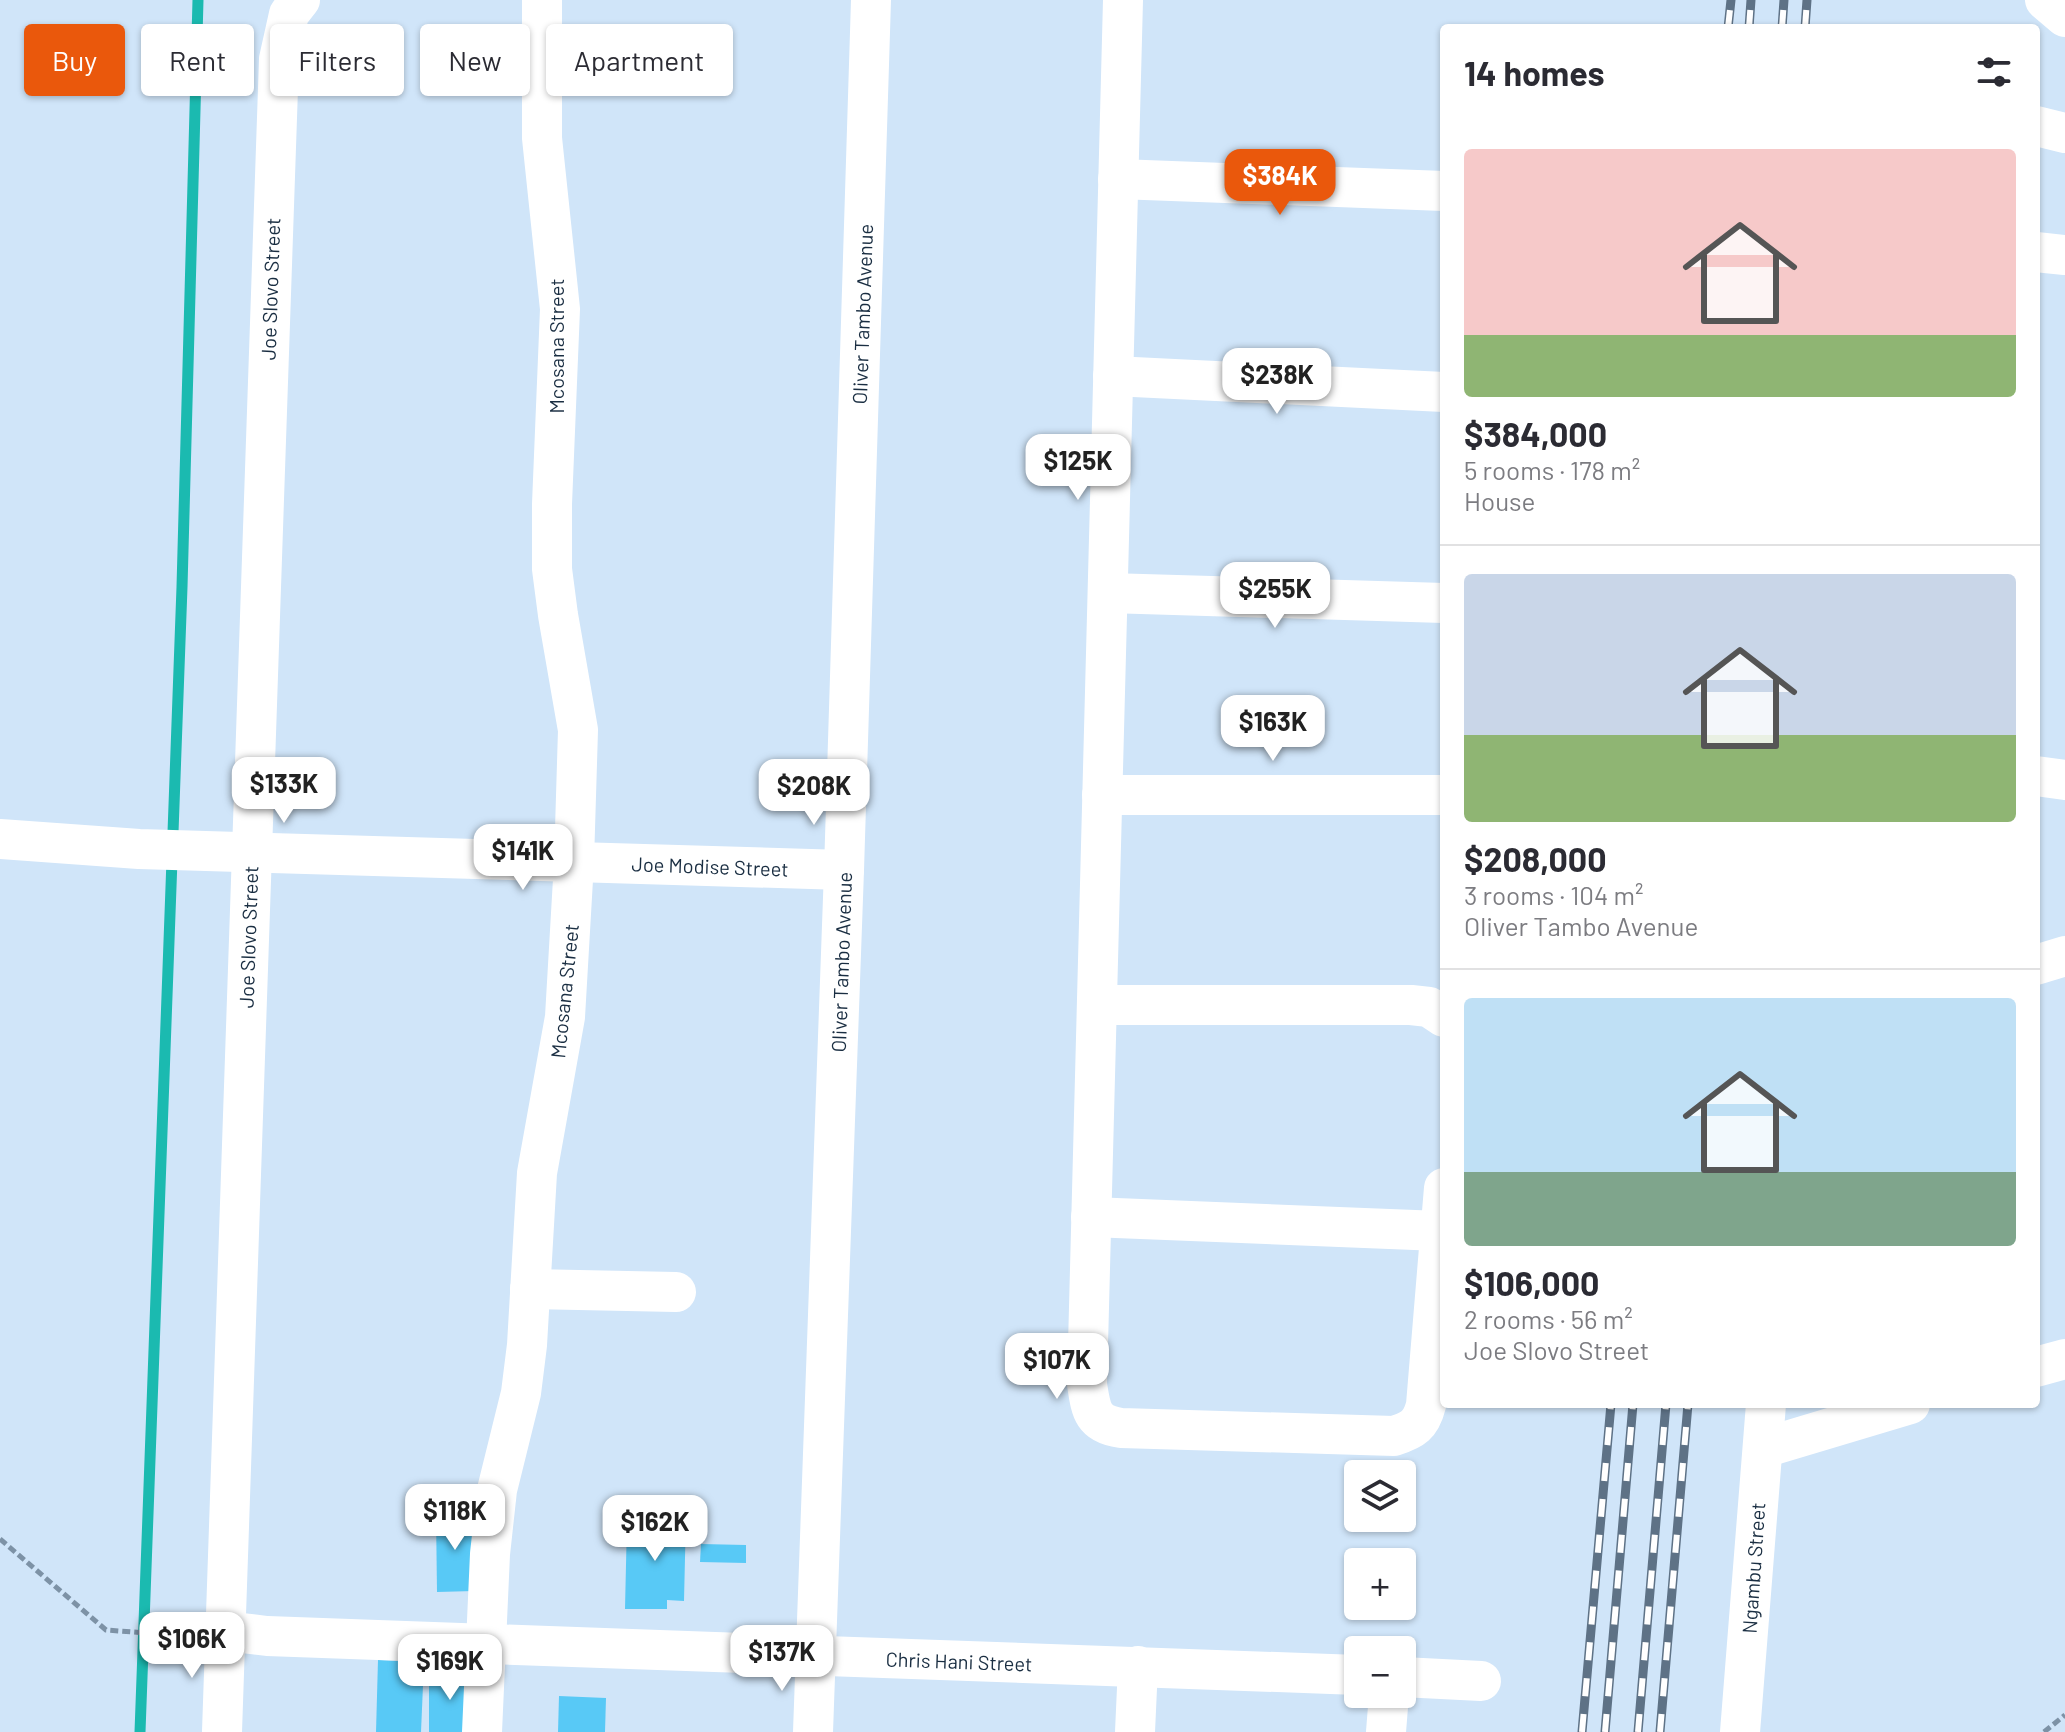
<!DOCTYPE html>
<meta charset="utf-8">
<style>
:root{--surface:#fff;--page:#f2f2f3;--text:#2b2b33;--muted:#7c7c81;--line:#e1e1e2;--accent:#ea580c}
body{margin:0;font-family:Barlow,sans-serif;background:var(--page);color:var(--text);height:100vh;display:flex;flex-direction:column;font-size:30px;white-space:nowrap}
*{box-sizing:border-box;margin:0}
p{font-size:26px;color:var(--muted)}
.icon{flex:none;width:44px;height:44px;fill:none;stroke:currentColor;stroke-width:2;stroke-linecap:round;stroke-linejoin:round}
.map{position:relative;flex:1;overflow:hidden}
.side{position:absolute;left:1440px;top:24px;width:600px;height:1384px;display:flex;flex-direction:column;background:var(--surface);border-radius:8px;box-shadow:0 2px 6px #0004}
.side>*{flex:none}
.guide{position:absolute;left:24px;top:24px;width:760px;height:72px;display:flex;gap:16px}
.controls{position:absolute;left:1344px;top:1460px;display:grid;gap:16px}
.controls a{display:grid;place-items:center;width:72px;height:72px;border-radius:8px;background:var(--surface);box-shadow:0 2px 6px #0004;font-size:40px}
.price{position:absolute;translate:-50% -68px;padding:0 18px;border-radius:16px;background:#fff;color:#222;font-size:26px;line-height:52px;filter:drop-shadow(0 2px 4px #0008)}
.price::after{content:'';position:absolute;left:50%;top:48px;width:24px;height:18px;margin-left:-12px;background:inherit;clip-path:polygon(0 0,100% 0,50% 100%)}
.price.on{background:var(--accent);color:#fff}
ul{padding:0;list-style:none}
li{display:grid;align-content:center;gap:16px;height:424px;padding:0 24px}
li+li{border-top:2px solid var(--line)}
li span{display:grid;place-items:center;height:248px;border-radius:8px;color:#555}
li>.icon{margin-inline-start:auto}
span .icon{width:144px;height:144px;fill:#fffc;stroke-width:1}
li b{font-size:34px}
h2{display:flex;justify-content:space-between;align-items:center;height:96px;padding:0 24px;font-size:34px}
.pill{padding:0 28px;border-radius:8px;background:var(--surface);box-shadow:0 2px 6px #0004;font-size:28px;line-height:72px}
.pill.on{background:var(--accent);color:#fff}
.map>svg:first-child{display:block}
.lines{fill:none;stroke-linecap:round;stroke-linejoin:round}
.stream{stroke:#1bbab0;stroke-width:11}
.building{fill:#58c9f6}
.path{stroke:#7d92a6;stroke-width:5;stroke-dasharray:8 4;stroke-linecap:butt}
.minor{stroke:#fff;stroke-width:40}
.rail-casing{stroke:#5e7286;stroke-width:9}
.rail{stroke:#fff;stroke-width:6;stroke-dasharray:18;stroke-linecap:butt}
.labels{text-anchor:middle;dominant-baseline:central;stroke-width:7;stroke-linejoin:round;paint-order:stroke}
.street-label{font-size:20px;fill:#1a2e42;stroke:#fff}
</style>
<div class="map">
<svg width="2065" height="1732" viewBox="0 0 2065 1732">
<rect width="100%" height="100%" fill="#d0e5f9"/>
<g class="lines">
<polyline class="stream" points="140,1732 182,587 198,0"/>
</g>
<g class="building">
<polygon points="473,1513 474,1591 437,1592 436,1514"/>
<polygon points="668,1514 686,1515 684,1601 667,1600 667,1609 625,1609 627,1521 668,1522"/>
<polygon points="701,1544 746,1545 746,1563 700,1562"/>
<polygon points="378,1660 424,1662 421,1732 376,1732"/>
<rect x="429" y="1672" width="41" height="60"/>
<polygon points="559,1696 606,1698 605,1732 558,1732"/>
</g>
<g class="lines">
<g class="path">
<polyline points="0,1539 106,1630 160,1634 189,1631"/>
<polyline points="2044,1732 2065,1715"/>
</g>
<g class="minor">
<path d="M1123,0L1087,1384C1091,1410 1092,1424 1121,1428L1394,1436C1413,1430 1421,1425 1426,1405L1444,1188"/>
<polyline points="2045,0 2065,17"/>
<polyline points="2036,126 2065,133"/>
<polyline points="1118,179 1444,191"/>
<polyline points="2036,252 2065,255"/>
<polyline points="1113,376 1444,392"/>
<polyline points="1108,593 1444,603"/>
<polyline points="2036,776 2065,780"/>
<polyline points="1102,795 1444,795"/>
<polyline points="0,839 139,849 844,870"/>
<polyline points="2036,965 2065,956"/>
<polyline points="1097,1005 1411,1005 1429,1007 1444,1017"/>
<polyline points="1091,1217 1440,1231"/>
<polyline points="530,1289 676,1292"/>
<polyline points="2036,1367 2065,1359"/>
<polyline points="1763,1448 1910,1404"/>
<polyline points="225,1631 267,1636 1358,1675"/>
<polyline points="1402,1677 1481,1681"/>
<polyline points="222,1732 279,59 289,14 300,0"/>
<polyline points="482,1732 490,1554 497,1490 521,1393 527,1345 537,1173 565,1017 574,862 578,730 558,615 552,569 552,504 560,309 542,138 542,0"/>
<polyline points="813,1732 844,870 871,0"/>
<polyline points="1135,1732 1138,1666"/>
<polyline points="1386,1732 1389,1694"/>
<polyline points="1740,1732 1766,1404"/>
</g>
<defs>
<g id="rail">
<polyline points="1728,28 1731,0"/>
<polyline points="1749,28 1751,0"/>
<polyline points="1782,28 1784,0"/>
<polyline points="1805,28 1807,0"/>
<polyline points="1582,1732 1611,1404"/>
<polyline points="1605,1732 1633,1404"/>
<polyline points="1638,1732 1666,1404"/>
<polyline points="1660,1732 1688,1404"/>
</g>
</defs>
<use href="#rail" class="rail-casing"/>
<use href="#rail" class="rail"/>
</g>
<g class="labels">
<g class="street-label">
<text transform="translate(270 289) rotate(-88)">Joe Slovo Street</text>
<text transform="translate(862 314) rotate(-88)">Oliver Tambo Avenue</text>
<text transform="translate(556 346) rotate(-90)">Mcosana Street</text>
<text transform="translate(710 866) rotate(2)">Joe Modise Street</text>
<text transform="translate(248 937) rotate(-88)">Joe Slovo Street</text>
<text transform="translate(841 962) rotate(-88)">Oliver Tambo Avenue</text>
<text transform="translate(564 991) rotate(-84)">Mcosana Street</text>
<text transform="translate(1753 1568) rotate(-86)">Ngambu Street</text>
<text transform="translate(959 1661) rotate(2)">Chris Hani Street</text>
</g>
</g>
</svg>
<div class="controls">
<a><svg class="icon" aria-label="layers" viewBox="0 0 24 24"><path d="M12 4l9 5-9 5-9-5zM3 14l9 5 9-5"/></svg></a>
<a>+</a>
<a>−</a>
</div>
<b class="price on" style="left:1280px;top:217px">$384K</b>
<b class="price" style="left:1277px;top:416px">$238K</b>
<b class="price" style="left:1078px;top:502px">$125K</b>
<b class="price" style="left:1275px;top:630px">$255K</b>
<b class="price" style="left:1273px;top:763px">$163K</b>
<b class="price" style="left:284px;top:825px">$133K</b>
<b class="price" style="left:814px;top:827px">$208K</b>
<b class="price" style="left:523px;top:892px">$141K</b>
<b class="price" style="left:1057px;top:1401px">$107K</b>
<b class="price" style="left:455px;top:1552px">$118K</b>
<b class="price" style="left:655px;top:1563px">$162K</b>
<b class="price" style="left:192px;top:1680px">$106K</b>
<b class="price" style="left:782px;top:1693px">$137K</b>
<b class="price" style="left:450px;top:1702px">$169K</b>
<div class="guide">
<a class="pill on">Buy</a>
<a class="pill">Rent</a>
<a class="pill">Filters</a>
<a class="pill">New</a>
<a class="pill">Apartment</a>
</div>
<section class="side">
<h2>14 homes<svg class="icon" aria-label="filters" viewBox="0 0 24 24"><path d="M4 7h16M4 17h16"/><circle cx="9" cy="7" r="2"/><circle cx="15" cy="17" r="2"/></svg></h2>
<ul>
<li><span style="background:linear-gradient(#f6c9c9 75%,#8fb573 0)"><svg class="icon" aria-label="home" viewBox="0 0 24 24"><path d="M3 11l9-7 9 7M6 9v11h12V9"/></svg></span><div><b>$384,000</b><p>5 rooms · 178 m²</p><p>House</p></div></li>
<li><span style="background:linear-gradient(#c9d6e8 65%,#8fb573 0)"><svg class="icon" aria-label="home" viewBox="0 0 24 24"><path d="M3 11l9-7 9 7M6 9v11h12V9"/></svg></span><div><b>$208,000</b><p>3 rooms · 104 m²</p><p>Oliver Tambo Avenue</p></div></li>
<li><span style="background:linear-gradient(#bfe0f5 70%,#7fa58c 0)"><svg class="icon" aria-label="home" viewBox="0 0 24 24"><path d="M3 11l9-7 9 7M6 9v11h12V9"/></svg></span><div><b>$106,000</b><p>2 rooms · 56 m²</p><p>Joe Slovo Street</p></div></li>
</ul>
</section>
</div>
